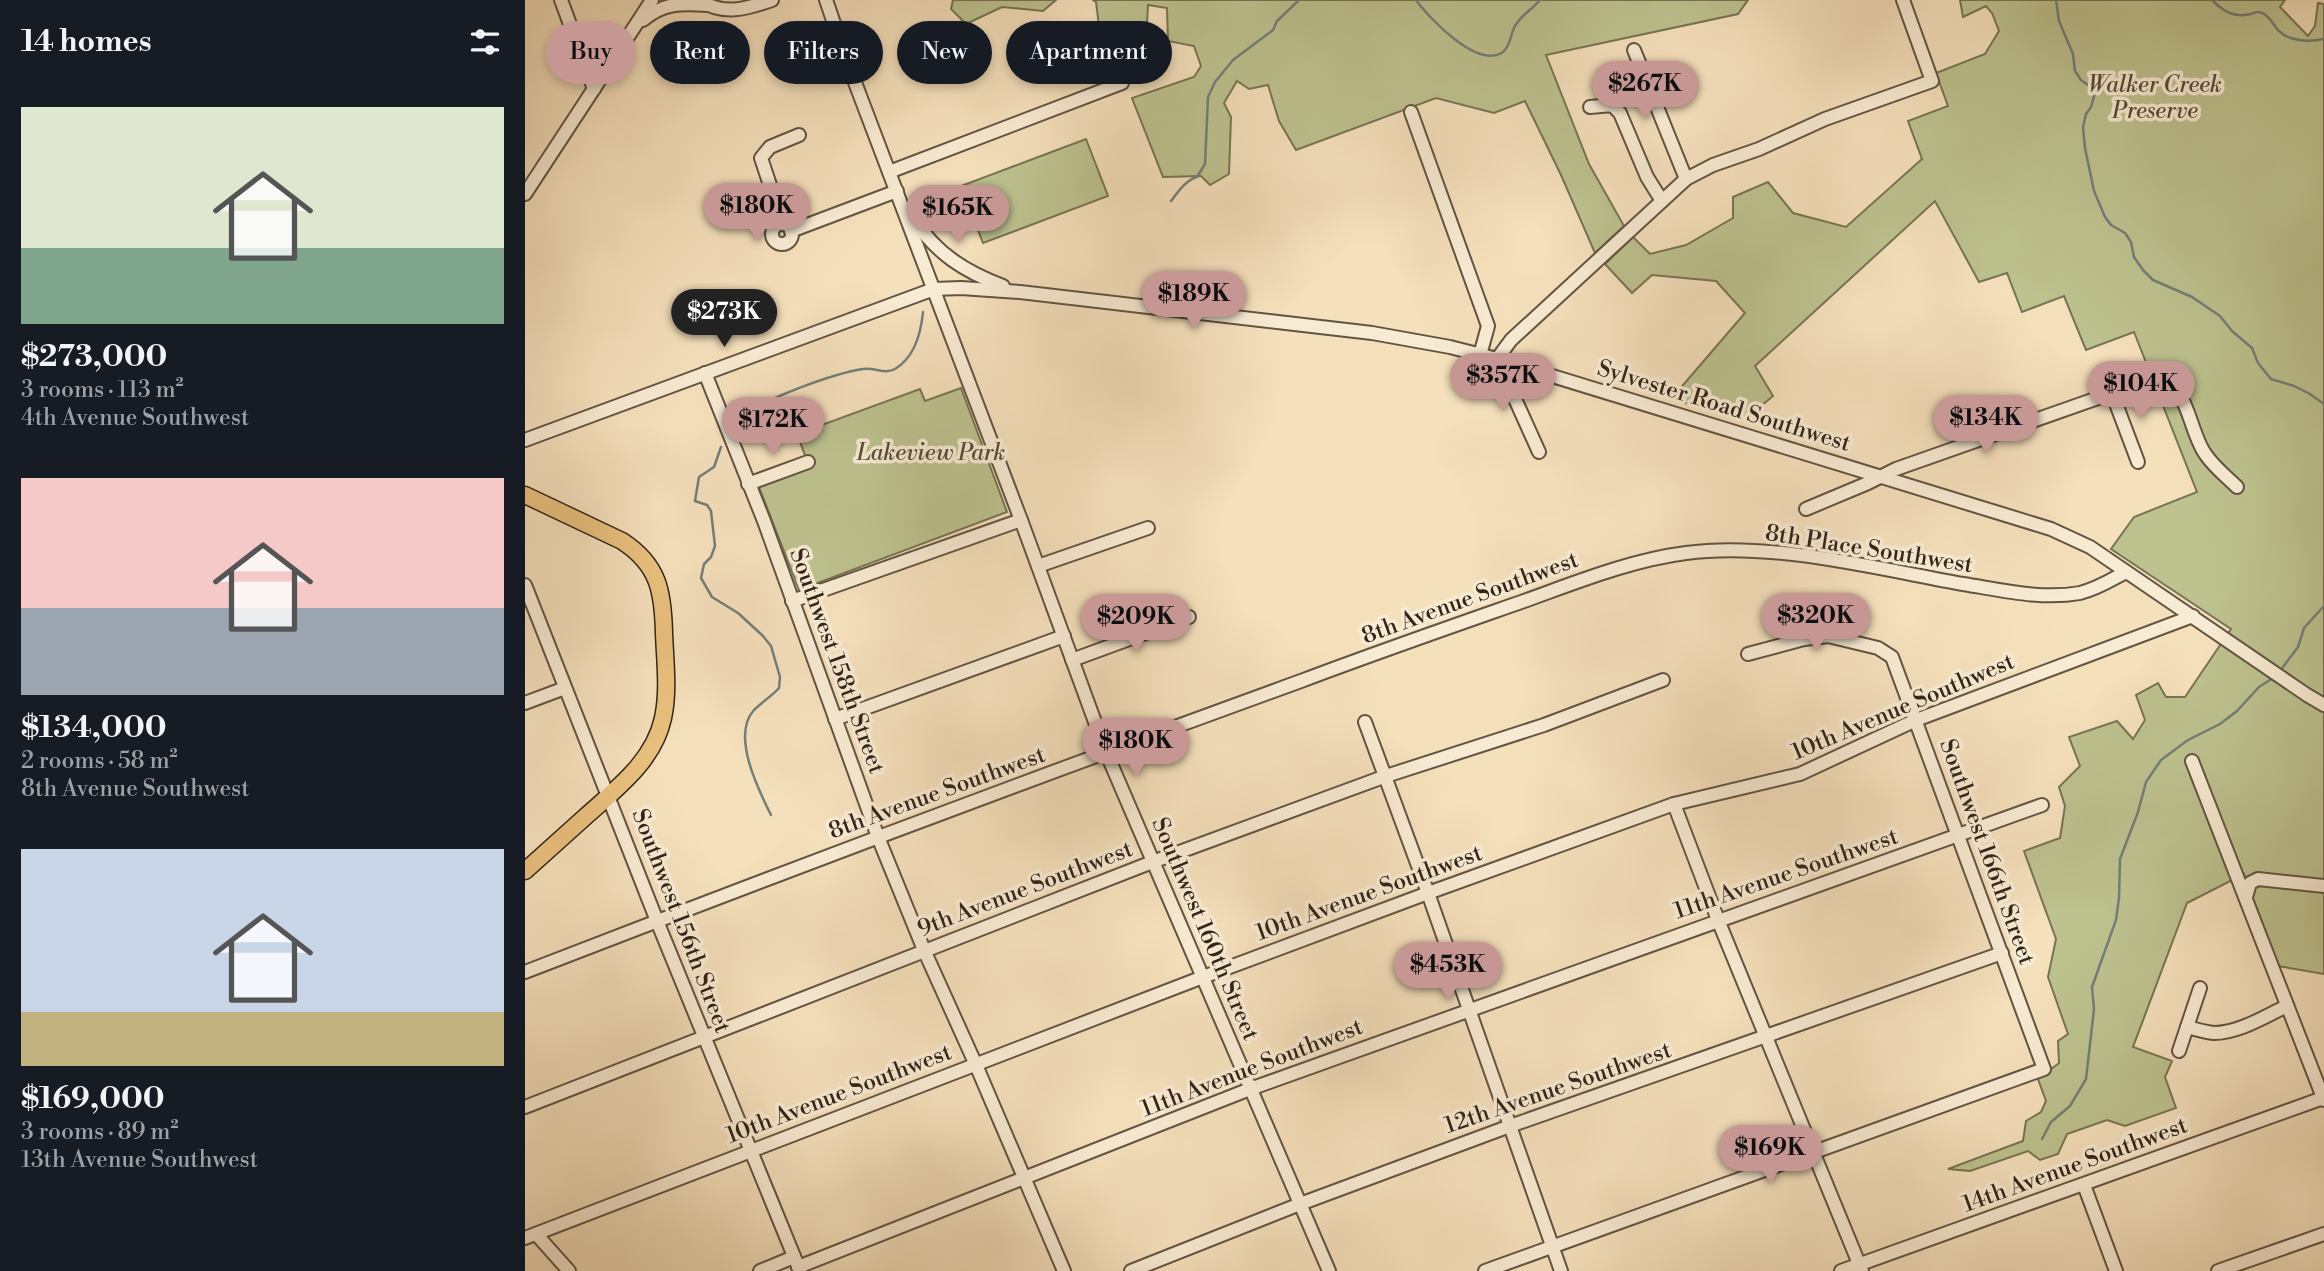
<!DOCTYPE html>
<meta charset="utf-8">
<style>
:root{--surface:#171b24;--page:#20242c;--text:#f1f3f6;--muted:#9ea1a6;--accent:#c59692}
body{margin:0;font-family:"Libre Bodoni",serif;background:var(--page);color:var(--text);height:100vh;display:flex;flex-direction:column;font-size:26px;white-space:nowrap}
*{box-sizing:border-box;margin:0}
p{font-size:23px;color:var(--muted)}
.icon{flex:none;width:38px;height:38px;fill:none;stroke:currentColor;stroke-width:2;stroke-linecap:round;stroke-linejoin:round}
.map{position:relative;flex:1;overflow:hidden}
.panel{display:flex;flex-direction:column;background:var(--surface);width:525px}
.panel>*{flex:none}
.top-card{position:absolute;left:21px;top:21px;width:665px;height:63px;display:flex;gap:14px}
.price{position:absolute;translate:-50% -60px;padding:0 16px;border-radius:24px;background:var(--accent);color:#111;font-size:23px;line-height:46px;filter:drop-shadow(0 2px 4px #0008)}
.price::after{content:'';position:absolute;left:50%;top:42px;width:21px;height:16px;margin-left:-10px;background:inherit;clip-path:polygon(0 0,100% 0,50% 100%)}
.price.selected{background:#222;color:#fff}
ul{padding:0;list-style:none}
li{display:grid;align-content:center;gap:14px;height:371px;padding:0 21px}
li span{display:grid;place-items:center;height:217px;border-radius:0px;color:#555}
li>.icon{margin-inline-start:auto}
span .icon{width:126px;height:126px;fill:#fffc;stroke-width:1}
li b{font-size:30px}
h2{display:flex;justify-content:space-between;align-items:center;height:84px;padding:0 21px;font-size:30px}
.tag{padding:0 24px;border-radius:32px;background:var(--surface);box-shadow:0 4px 10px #0003;font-size:24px;line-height:63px}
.tag.selected{background:var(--accent);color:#111}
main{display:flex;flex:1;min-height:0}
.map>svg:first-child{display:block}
.green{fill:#bdc28f;stroke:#777454;stroke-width:2}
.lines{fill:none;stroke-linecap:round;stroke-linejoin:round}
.stream{stroke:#737f78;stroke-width:2.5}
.minor-casing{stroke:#625442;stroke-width:16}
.major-casing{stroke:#312519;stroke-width:19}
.minor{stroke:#f8ebd3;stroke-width:12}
.major{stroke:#eac07e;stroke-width:16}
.labels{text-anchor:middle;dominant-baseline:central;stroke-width:7;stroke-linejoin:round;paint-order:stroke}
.park-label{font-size:23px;font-style:italic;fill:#544c36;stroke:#f8ebd3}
.street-label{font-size:23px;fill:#312519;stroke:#f8ebd3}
</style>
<main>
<section class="panel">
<h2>14 homes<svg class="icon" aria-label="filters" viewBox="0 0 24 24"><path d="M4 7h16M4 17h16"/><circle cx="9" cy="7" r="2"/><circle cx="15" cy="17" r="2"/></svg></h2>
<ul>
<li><span style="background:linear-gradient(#dfe7d0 65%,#7fa58c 0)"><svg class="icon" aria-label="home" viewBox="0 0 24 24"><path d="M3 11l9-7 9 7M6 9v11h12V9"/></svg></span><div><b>$273,000</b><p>3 rooms · 113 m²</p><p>4th Avenue Southwest</p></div></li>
<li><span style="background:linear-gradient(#f6c9c9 60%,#9aa5b1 0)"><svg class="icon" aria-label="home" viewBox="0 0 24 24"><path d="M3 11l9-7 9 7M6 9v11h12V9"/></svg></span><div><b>$134,000</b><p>2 rooms · 58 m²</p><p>8th Avenue Southwest</p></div></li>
<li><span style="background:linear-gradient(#c9d6e8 75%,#c2b280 0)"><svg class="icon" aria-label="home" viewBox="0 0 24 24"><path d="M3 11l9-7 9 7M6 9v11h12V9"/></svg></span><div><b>$169,000</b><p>3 rooms · 89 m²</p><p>13th Avenue Southwest</p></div></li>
</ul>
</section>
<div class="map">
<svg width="1799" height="1271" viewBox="0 0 1799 1271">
<rect width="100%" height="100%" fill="#f5e0bc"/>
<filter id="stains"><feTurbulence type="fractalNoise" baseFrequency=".00286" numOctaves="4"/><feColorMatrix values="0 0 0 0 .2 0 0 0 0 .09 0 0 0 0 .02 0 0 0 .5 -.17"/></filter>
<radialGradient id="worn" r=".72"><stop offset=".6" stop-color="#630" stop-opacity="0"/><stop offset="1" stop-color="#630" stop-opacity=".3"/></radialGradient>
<g class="green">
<polygon points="428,0 531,0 518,11 477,7 441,24 426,9"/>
<polygon points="568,0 1223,0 1213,14 1021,55 1064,164 1099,226 1070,253 1036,175 1000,101 969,113 911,98 771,150 754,121 743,85 724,89 712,81 699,103 706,117 704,174 685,185 676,176 638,177 607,98 669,77 676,66 669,46 643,41 642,8 623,5 622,24 593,41 574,26 571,2"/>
<polygon points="1435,0 1760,0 1755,7 1783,36 1790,26 1793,3 1799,4 1799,974 1753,966 1719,874 1662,903 1608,1047 1647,1061 1640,1077 1651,1108 1600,1126 1582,1120 1542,1134 1533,1154 1515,1160 1503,1151 1445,1171 1423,1169 1498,1141 1501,1121 1516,1112 1521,1101 1513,1079 1534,1063 1533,1041 1543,1034 1523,977 1531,939 1499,851 1535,838 1540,806 1534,787 1555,766 1544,737 1592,721 1608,739 1620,720 1611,695 1633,683 1641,697 1660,697 1706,629 1586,549 1609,517 1672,492 1609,332 1561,350 1539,296 1497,312 1482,273 1454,282 1410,201 1230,366 1248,396 1219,420 1146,399 1220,313 1191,281 1127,275 1107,293 1080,264 1108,237 1125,254 1161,245 1208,218 1208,197 1243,182 1268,213 1321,227 1397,159 1383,121 1423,106 1411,73 1460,54 1474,31 1467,13 1461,6 1438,17"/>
<polygon points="561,139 583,196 458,243 436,186"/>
<polygon points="436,388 482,512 274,590 232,482 283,463 272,434 395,389 400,401"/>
</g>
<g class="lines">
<g class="stream">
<path d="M891,0C904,18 953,70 978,52C986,45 985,36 989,28C994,16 1007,10 1015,0"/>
<polyline points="1531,0 1534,21 1548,54 1550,71 1556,80 1567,88 1570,93 1566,107 1561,114 1558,127 1560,148 1569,191 1580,217 1586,225 1600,233 1606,242 1609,257 1618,270 1628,280 1667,297 1695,316 1707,331 1727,348 1733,363 1746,379 1769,386 1785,394 1799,404"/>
<path d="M1687,0C1699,12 1709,18 1726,14C1731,12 1732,11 1737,13C1743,15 1748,23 1752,29C1763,42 1784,42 1799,39"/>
<path d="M646,201C653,192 661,180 672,177L680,164L683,97L690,82L708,60L748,30L752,21L774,0"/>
<path d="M216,416C243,398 306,374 338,369C350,367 359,375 370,369C390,357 396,333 398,312"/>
<path d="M196,447L189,467L174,477L170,501L182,505L186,511L190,546L186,557L179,564L176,578L187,597L213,613L238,636L246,646L255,677L254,688C247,696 237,702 229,710C206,735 233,789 246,815"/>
<polyline points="1755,671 1773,647 1779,628 1799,606"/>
<polyline points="1517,1139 1526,1122 1545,1106 1561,1079 1569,1009 1567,987 1591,920 1594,898 1595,859 1613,812 1621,782 1636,760 1663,740 1695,724 1712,711 1734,687 1748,678"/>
</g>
<defs>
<g id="minor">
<polyline points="36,0 69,89"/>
<path d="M174,0C199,16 221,9 247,0"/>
<polyline points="301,0 323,64 496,520 581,752 804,1271"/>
<path d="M118,20C138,3 156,3 182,5"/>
<polyline points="1109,50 1161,179"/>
<polyline points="1065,107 1087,105 1095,113 1122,177 1137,201"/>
<polyline points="886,112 963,326 955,355"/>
<polyline points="364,172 597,83"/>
<polyline points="0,194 127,0"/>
<path d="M389,219C411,254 441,272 478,286"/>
<polyline points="258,224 236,158 245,147 274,135"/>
<circle cx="257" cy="234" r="10"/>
<polyline points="266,231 372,191"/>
<polyline points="972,359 986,340 1161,179 1188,165 1234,149 1300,119 1407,81 1378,0"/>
<polyline points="972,359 1014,452"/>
<polyline points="180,373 239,521 353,837 399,950 451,1065 539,1271"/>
<polyline points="1587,393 1613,462"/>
<polyline points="0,440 409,289 436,288 495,292 847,333 925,347 972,359 1526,529 1565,547 1782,695 1799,705"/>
<polyline points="223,484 283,462"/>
<path d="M1281,509L1343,483L1371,469L1627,379C1664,377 1663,432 1681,455C1689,467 1702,477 1712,487"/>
<polyline points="513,566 623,528"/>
<polyline points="0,585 132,921 275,1271"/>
<polyline points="267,601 496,520"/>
<polyline points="547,660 664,617"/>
<polyline points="0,703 40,688"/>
<polyline points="310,719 539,636"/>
<polyline points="840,722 903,893 1036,1271"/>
<polyline points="1667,761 1799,1100"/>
<polyline points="1149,804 1193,920 1337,1271"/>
<polyline points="1721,897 1725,883 1733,879 1799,886"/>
<path d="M0,972C258,872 517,775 776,681C850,653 925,627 999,601C1052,582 1106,560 1161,553C1245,541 1354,569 1438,584C1476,590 1516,600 1555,593C1572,589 1586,580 1601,572"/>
<path d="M1662,1027C1670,1029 1680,1032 1689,1033C1714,1033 1740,1016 1762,1006"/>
<polyline points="1654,1051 1675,988"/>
<polyline points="0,1107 630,861 861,776 1019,725 1138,680"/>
<polyline points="1559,1185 1591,1271"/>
<polyline points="11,1234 44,1271"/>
<polyline points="0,1238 678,977 903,893 1149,804 1275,774 1391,720 1668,616"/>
<polyline points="273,1267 725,1089 1517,805"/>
<polyline points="235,1271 269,1257"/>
<polyline points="606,1271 775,1204 985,1126 1477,953"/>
<polyline points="960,1271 1519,1069 1367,657 1353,648 1303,636 1279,639 1223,654"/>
<polyline points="1316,1271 1798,1098"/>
<polyline points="1693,1271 1799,1234"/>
</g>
<path id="major" d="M0,495L97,541C134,565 138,592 139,633C140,661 144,691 138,718C129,761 91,789 60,817C40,835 20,853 0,871"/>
</defs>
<use href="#minor" class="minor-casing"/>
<use href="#major" class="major-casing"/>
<use href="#minor" class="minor"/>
<use href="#major" class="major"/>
</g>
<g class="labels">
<g class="park-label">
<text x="1630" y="85">Walker Creek<tspan x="1630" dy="26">Preserve</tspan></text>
<text x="406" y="453">Lakeview Park</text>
</g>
<g class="street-label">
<text transform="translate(1199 406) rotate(17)">Sylvester Road Southwest</text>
<text transform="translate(1344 549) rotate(9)">8th Place Southwest</text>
<text transform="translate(945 598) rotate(-20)">8th Avenue Southwest</text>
<text transform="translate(312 661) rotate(70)">Southwest 158th Street</text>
<text transform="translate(1378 707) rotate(-23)">10th Avenue Southwest</text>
<text transform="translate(412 793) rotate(-20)">8th Avenue Southwest</text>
<text transform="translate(1462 852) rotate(70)">Southwest 166th Street</text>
<text transform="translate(1261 874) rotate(-19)">11th Avenue Southwest</text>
<text transform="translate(500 889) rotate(-21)">9th Avenue Southwest</text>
<text transform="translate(844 893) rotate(-20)">10th Avenue Southwest</text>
<text transform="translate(156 921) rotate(69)">Southwest 156th Street</text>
<text transform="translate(680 929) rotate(67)">Southwest 160th Street</text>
<text transform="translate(727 1068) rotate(-21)">11th Avenue Southwest</text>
<text transform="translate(1033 1088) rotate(-19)">12th Avenue Southwest</text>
<text transform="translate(314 1094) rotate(-21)">10th Avenue Southwest</text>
<text transform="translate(1550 1165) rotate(-20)">14th Avenue Southwest</text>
</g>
</g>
<rect width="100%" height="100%" filter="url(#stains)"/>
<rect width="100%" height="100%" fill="url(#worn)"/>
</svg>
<b class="price" style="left:1120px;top:121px">$267K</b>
<b class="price" style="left:232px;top:243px">$180K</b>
<b class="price" style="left:433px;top:245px">$165K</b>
<b class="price" style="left:669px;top:331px">$189K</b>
<b class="price selected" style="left:199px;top:349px">$273K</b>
<b class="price" style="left:978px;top:413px">$357K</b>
<b class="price" style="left:1616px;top:421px">$104K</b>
<b class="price" style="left:1461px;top:455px">$134K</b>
<b class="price" style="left:248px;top:457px">$172K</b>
<b class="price" style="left:1291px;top:653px">$320K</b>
<b class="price" style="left:611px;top:654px">$209K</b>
<b class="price" style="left:611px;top:778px">$180K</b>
<b class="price" style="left:923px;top:1002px">$453K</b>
<b class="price" style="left:1245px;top:1185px">$169K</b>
<div class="top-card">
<a class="tag selected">Buy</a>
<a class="tag">Rent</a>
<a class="tag">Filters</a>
<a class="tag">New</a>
<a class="tag">Apartment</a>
</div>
</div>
</main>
